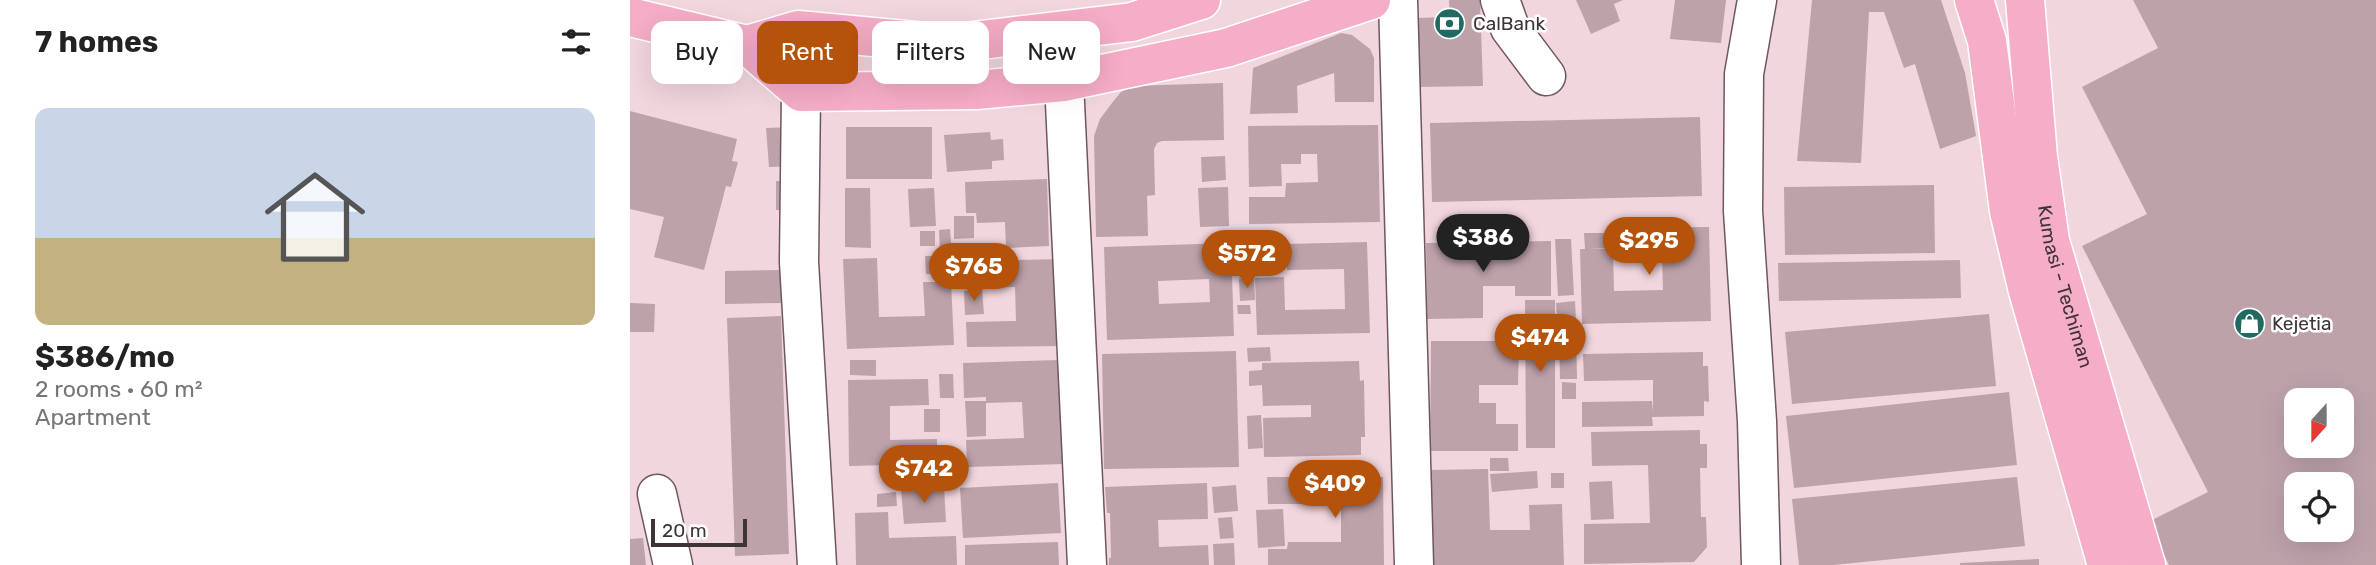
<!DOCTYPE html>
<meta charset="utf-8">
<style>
:root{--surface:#fff;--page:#f2f2f2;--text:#222;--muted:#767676;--accent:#b45309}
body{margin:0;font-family:Rubik,sans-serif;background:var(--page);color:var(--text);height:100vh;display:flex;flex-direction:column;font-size:26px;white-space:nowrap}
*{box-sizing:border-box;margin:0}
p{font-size:23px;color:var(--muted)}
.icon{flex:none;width:38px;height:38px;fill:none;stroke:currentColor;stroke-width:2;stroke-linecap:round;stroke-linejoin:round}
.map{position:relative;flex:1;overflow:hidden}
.details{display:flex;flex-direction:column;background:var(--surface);width:630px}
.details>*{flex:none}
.guide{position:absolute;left:21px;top:21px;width:665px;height:63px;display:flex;gap:14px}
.needle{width:46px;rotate:201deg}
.controls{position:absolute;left:1654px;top:388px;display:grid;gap:14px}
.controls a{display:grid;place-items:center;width:70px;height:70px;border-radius:14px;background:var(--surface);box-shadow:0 7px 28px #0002;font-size:35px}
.scale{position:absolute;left:21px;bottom:18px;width:96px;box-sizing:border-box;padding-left:7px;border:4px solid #3e3437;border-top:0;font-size:19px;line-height:24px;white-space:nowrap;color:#3e3437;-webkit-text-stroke:5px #fff;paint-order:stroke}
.price{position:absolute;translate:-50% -60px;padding:0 16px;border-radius:24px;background:var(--accent);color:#fff;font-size:23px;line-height:46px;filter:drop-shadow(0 2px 4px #0008)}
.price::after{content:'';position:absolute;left:50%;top:42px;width:21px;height:16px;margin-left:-10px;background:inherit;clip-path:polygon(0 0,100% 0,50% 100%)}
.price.on{background:#222;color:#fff}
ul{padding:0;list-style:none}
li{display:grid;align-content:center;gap:14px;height:371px;padding:0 35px}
li span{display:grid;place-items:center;height:217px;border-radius:14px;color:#555}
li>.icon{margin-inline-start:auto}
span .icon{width:126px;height:126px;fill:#fffc;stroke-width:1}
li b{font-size:30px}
h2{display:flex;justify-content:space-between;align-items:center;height:84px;padding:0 35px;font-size:30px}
.tag{padding:0 24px;border-radius:14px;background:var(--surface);box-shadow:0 7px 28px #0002;font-size:24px;line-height:63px}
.tag.on{background:var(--accent);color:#fff}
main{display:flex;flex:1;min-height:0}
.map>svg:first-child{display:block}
.building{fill:#bda2aa;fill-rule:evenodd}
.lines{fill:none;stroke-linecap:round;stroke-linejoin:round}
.minor-casing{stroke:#6f575e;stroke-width:41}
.major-casing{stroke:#fff;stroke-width:41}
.minor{stroke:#fff;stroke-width:38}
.major{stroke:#f6adc8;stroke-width:38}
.labels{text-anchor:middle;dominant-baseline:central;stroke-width:5;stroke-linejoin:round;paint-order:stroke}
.poi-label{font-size:19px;fill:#3e3437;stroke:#fff;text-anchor:start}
.street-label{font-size:19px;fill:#3e3437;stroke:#fff}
</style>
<main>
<section class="details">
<h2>7 homes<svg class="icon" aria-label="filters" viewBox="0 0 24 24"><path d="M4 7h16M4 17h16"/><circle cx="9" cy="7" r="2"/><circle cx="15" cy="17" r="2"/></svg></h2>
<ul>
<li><span style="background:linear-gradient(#c9d6e8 60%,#c2b280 0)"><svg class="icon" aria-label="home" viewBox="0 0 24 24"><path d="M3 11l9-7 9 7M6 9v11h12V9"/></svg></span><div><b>$386/mo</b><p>2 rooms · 60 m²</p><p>Apartment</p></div></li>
</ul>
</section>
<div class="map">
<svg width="1746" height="565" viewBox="0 0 1746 565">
<rect width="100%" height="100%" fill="#f2d6de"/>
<g class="building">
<polygon points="819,0 850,0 853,86 787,87 785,18 820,17"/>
<polygon points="946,0 993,0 984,4 990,21 961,34"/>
<polygon points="1045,0 1096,0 1091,43 1040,39"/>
<polygon points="1182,0 1311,0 1335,73 1346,136 1310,149 1285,64 1274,68 1254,12 1239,12 1231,163 1167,161"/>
<path d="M1503,0H1746V565H1539L1518,522L1578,492L1452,246L1517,214L1452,87L1528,48ZM1666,401H1712V446H1666ZM1666,485H1712V530H1666Z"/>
<polygon points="711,33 722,35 740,49 744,58 744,102 705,102 704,73 667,86 668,113 620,114 623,68"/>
<polygon points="593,83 594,140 532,141 527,143 524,149 525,195 517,196 518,236 466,237 464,136 470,119 482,103 491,92 503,86"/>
<polygon points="0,111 107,139 102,161 108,162 101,187 96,186 74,270 24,257 34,217 0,209"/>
<polygon points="1070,117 1072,196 802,202 800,123"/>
<polygon points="748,125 750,222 619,224 619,197 655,197 656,183 688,182 687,154 671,154 671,164 651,164 652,186 619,187 618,126"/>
<polygon points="162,127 165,166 139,167 136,128"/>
<rect x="216" y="127" width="86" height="52"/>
<polygon points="360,132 361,140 373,139 374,160 362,161 362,169 317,172 314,135"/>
<polygon points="595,156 596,180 572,182 571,157"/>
<polygon points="417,179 419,246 376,248 375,222 347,223 346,213 336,213 335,182"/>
<polygon points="146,181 167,181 168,210 146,210"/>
<polygon points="1304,185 1305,253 1155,255 1154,187"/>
<polygon points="598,187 599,226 570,227 568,188"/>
<polygon points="215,188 240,188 241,248 215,247"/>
<polygon points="304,188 306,226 280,227 278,189"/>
<polygon points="324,216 344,216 344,238 324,239"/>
<polygon points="1079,227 1081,321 952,324 950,249 955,249 954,233 982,233 982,248 959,249 983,249 984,291 1033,290 1032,258 995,258 995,228"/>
<polygon points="320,229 322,254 310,254 309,230"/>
<rect x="290" y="231" width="15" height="15"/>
<polygon points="925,239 941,239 944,295 928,296"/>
<polygon points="921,241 921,296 885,296 885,286 853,286 853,318 797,319 796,243"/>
<polygon points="737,242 740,333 627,335 625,278 654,277 655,310 715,309 714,269 657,270 657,244"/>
<path d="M601,243L604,336L477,340L474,247ZM579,279L580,302L529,304L528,281Z"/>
<polygon points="295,256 318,256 319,274 296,274"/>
<polygon points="247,258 249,317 295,316 293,282 321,282 324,345 217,349 213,259"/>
<polygon points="436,259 437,346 337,347 336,322 386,321 385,287 354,288 353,276 338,276 338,261"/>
<polygon points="1330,260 1331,298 1149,301 1148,263"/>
<polygon points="151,270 151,303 95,304 95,271"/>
<polygon points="624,278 625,300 610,301 609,279"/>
<polygon points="352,290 354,314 335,315 334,291"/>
<polygon points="895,300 925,300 925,448 896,448"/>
<polygon points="945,301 946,320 927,321 926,303"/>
<polygon points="0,303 25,304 24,332 0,332"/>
<polygon points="607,305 620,305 621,314 608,314"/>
<polygon points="1359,314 1366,386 1162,404 1155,332"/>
<polygon points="151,316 159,554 105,556 97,318"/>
<polygon points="929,329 946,329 947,379 930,379"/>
<polygon points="801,341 889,341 888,385 849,385 849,403 866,403 866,424 888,424 888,451 800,451"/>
<polygon points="640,347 641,361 618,362 617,348"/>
<polygon points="606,351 609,467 474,469 472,354"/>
<polygon points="1073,352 1073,366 1078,366 1079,402 1074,401 1074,416 1022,417 1023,426 952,427 952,402 1022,401 1023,413 1023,380 954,381 953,354"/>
<polygon points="220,360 246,360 246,376 220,375"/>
<polygon points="429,360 433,464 337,467 336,440 394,438 392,402 356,403 356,397 334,398 333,363"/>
<polygon points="729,361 730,381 734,380 735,437 731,437 731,455 634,457 633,418 681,417 681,405 633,406 632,385 619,386 619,371 632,370 632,363"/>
<polygon points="309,374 323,374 324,398 310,398"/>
<polygon points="298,379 299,405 260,406 260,440 307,439 307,464 219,466 218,380"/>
<polygon points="932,382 946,383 946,399 932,399"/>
<polygon points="1379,392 1387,465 1164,488 1156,416"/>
<polygon points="335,401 356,401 356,436 337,437"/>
<rect x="294" y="409" width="16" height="23"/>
<polygon points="631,415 633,448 618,449 617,416"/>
<polygon points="1070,430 1070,444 1077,444 1077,468 1070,468 1071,517 1076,517 1077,547 1064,562 954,564 954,524 1020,523 1018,465 962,466 961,432"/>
<polygon points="309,447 321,447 321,465 309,464"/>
<polygon points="860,458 878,458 879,471 860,471"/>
<polygon points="293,467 310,467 311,478 293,478"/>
<polygon points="279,469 280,481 262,482 262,470"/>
<polygon points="858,469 860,530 900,530 899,505 932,504 934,565 803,565 800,470"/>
<polygon points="907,471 908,488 862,492 860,474"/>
<rect x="921" y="473" width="13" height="15"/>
<polygon points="637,477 753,477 754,565 638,565 638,549 657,549 658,542 711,542 711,504 638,504"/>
<polygon points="1387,477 1395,546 1203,565 1169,565 1162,499"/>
<polygon points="982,481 984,519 961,520 959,482"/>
<polygon points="428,483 431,533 333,538 330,488"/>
<polygon points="577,483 578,519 528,520 529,547 578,545 579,565 479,565 479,558 481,558 480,513 477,513 475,487"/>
<polygon points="606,485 608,511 584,513 582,487"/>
<polygon points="314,486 316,522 274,524 271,489"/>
<polygon points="266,492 267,506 247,507 247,494"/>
<polygon points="653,509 655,546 628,548 626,510"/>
<polygon points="258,512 259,538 326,536 327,565 226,565 225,513"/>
<polygon points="602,517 604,538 590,539 588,518"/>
<polygon points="13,538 16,565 0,565 0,539"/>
<polygon points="428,542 429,565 335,565 335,545"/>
<polygon points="604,543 605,565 584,565 583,544"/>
<polygon points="1409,559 1409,565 1330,565 1330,563"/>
</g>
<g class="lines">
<defs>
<g id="minor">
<polyline points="768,0 784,565"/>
<polyline points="870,0 880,28 916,76"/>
<polyline points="1127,0 1114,74 1113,211 1127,421 1131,565"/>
<polyline points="434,82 457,565"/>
<polyline points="171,92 169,262 187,565"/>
<polyline points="27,494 43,565"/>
</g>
<g id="major">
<polyline points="1344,0 1357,41 1379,211 1398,291 1477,565"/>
<path id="s1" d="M1395,0L1408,157L1420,241L1516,565"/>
<polyline points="0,17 117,45 171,92 347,90 434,82 596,48 741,0"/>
<polyline points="117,45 168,30 318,44 502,22 571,0"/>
</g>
</defs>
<use href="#minor" class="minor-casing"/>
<use href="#major" class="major-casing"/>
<use href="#minor" class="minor"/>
<use href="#major" class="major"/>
</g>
<defs>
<symbol id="bank-disc" viewBox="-11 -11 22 22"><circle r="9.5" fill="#216a61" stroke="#fff"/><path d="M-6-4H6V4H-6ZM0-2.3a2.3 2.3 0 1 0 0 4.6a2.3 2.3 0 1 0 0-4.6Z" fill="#fff"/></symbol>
<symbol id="shop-disc" viewBox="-11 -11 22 22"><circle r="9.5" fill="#216a61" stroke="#fff"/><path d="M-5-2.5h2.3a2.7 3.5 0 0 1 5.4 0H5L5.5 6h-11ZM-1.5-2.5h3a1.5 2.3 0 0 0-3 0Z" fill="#fff"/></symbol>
</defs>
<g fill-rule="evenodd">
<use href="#bank-disc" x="802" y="6" width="35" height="35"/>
<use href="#shop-disc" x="1602" y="306" width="35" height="35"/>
</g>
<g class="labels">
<g class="poi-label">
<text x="843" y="23">CalBank</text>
<text x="1642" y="323">Kejetia</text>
</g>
<g class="street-label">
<text stroke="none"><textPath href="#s1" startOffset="290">Kumasi - Techiman</textPath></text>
</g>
</g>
</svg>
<div class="controls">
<a><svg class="needle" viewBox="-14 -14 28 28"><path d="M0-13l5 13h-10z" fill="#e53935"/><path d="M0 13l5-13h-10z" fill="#767676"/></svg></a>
<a><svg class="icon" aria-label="locate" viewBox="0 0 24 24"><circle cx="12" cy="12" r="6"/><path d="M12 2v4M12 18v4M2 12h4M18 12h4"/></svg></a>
</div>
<div class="scale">20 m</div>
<b class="price on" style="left:853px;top:274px">$386</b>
<b class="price" style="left:1019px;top:277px">$295</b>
<b class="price" style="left:617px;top:290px">$572</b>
<b class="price" style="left:344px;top:303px">$765</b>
<b class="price" style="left:910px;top:374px">$474</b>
<b class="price" style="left:294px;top:505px">$742</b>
<b class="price" style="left:705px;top:520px">$409</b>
<div class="guide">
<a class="tag">Buy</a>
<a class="tag on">Rent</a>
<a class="tag">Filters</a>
<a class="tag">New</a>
</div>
</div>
</main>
